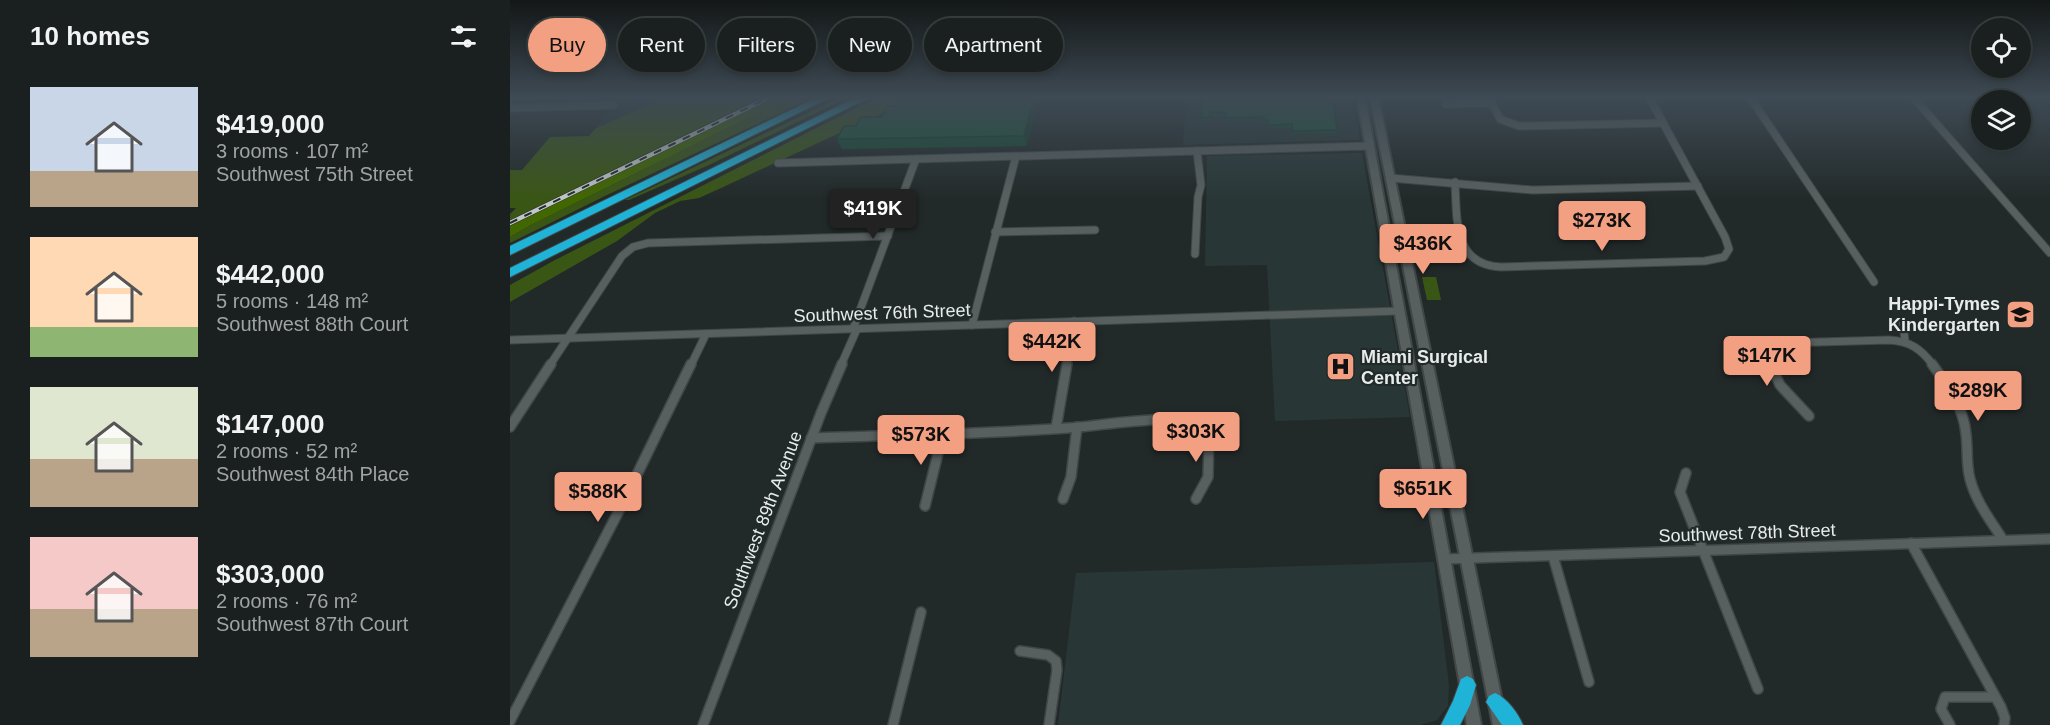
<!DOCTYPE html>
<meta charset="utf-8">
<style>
:root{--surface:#1a201f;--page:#232828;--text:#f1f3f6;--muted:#9fa3a4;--line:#383e3d;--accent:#f39f82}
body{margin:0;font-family:Helvetica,sans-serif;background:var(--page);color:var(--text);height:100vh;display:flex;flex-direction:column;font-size:22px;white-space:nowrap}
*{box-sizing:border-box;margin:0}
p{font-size:20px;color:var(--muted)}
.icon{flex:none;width:33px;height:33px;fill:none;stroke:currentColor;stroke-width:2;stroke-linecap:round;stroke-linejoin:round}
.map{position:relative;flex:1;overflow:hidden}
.details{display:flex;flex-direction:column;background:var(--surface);width:510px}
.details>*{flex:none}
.banner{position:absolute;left:18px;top:18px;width:570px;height:54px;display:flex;gap:12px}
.tools{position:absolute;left:1461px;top:18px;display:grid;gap:12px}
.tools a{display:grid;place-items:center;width:60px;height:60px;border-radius:50%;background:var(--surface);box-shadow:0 3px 9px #0003,0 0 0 2px var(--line);font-size:30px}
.price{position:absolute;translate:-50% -51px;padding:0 14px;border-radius:6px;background:var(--accent);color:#111;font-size:20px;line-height:39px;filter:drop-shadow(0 2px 3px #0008)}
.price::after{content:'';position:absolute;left:50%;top:36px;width:18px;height:14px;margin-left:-9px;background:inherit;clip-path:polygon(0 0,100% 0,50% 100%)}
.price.selected{background:#222;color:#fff}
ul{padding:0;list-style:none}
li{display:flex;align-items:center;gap:18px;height:150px;padding:0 30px}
li span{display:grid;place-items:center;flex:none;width:168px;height:120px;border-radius:0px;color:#555}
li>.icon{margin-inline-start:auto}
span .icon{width:72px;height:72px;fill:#fffc;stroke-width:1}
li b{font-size:26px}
h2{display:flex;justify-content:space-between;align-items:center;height:72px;padding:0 30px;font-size:26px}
.pill{padding:0 21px;border-radius:27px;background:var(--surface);box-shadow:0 3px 9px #0003,0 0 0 2px var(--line);font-size:21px;line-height:54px}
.pill.selected{background:var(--accent);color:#111}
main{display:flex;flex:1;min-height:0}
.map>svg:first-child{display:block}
.built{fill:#283736}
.green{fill:#3a5615}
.forest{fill:#416700}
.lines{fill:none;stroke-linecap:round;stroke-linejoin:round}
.street-far1-casing{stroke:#414646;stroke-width:9}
.street-casing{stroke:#414646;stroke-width:12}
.secondary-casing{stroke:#414646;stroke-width:4}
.highway-casing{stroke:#414646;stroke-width:2}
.street-far1{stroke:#58605f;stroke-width:7}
.street{stroke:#58605f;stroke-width:9}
.secondary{fill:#58605f;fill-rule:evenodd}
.highway{fill:#1fb3d8;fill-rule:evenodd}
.rail-casing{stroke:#c1c6c6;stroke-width:4.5}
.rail{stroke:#222a29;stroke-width:2;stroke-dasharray:8;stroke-linecap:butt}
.wall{fill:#174a33}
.shaded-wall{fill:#133c29}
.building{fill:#1b563b;stroke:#133c29;stroke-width:1.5}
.labels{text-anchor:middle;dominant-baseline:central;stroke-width:4.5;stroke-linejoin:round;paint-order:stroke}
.poi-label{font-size:18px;font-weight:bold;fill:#e7ebeb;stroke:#222a29;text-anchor:end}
.street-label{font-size:18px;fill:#e7ebeb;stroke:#222a29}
</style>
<main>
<section class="details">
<h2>10 homes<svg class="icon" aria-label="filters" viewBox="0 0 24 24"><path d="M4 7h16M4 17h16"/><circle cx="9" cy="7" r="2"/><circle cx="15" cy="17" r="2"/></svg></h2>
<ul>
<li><span style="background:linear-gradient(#c9d6e8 70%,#b9a48a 0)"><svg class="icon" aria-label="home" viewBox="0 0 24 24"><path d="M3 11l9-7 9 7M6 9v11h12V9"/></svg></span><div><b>$419,000</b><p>3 rooms · 107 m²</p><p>Southwest 75th Street</p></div></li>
<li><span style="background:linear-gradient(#ffd9b3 75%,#8fb573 0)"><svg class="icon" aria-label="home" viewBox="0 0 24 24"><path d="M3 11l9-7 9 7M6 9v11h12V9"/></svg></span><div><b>$442,000</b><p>5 rooms · 148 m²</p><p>Southwest 88th Court</p></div></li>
<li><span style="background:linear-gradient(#dfe7d0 60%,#b9a48a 0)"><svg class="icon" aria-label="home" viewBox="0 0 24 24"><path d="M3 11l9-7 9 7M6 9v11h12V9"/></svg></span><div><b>$147,000</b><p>2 rooms · 52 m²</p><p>Southwest 84th Place</p></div></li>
<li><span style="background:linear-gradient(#f6c9c9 60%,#b9a48a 0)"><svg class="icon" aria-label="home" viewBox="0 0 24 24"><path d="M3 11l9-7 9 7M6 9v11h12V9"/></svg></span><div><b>$303,000</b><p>2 rooms · 76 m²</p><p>Southwest 87th Court</p></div></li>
</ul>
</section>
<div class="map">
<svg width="1540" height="725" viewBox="0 0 1540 725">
<rect width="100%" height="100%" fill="#222a29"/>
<g class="built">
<polygon points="110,97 155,97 85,129"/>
<polygon points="676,97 844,97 850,140 673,145"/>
<polygon points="852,153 900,417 765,421 757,265 695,266 697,156"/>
<polygon points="924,562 939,686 938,706 927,720 910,725 548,725 566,573"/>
</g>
<g class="green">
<polygon points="155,97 253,97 0,220 0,214 6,208 0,208 0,170 12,170 40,137 79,136 85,129"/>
<polygon points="281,97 304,97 95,196 0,243 0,237 23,224"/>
<polygon points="331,97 339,97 199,165 119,200 115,200"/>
<polygon points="368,97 407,97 211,188 189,198 170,201 145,213 107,241 0,302 0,285 45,260"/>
<polygon points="926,277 931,300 917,300 912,277"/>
</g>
<polygon class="forest" points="266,97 281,97 23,224 0,237 0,226"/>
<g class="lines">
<defs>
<g id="street-far1">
<polyline points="979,97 990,119 1009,126 1153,123"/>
<polyline points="1240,97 1364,282"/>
<polyline points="1403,97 1540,253"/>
<polyline points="936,104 981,103"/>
<polyline points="0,108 104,105"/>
<polyline points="268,163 859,146"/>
<polyline points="880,178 1023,190 1188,186"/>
<path d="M945,182C947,219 943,265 991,267L1195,261L1214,257L1219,249L1215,237L1139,97"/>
<polyline points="485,232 585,230"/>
<polyline points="685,254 688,197 691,185 687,151"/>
<polyline points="1393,323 1395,341"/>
<polyline points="462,325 506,156"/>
<polyline points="343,329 406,159"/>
<polyline points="0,340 888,311"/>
<polyline points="40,365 112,256 123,247 138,243 378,236"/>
<polyline points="181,365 196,334"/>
<polyline points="331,365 347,329"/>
<polyline points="557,365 564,321"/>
<path d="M1260,365V348L1274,343L1379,340C1400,341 1411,349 1423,365"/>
</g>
<g id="street">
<polyline points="1260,364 1270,385 1299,416"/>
<path d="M1422,364C1437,384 1454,408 1456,434C1458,449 1456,464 1460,479C1466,502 1481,521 1493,540"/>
<polyline points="0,427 41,364"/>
<polyline points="546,428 557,364"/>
<path d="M301,438C387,435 473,434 558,428C590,426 669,412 695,424L699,433L698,477L686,499"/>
<polyline points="1176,473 1170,492 1248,689"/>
<polyline points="553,499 561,477 567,427"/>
<polyline points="415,506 433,433"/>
<polyline points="1401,543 1491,707 1495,718 1494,725"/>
<polyline points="1043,556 1079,682"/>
<polyline points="935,559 1540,539"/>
<polyline points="510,651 538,655 546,661 547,670 539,725"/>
<polyline points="0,721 114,501 181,364"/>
<polyline points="193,725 311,413 332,364"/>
<polyline points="383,725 411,612"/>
<polyline points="1440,725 1431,709 1435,697 1485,697"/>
</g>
<g id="secondary">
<polygon points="0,97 7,97 0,102"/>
<polygon points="847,97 855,97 971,725 957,725"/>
<polygon points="860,97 868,97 997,725 983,725"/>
</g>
<g id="highway">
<polygon points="308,97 321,97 0,255 0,246"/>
<polygon points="347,97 360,97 0,277 0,268"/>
<polygon points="957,676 963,679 966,685 960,705 950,725 931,725 943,701 951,679"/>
<path d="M985,693C997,698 1008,713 1013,725H992L976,702L979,696Z"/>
</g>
</defs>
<use href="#street-far1" class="street-far1-casing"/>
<use href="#street" class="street-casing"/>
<use href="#secondary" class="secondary-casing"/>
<use href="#highway" class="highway-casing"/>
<use href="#street-far1" class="street-far1"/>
<use href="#street" class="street"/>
<use href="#secondary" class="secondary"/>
<use href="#highway" class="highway"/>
<defs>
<polyline id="rail" points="0,223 260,97"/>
</defs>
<use href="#rail" class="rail-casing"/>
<use href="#rail" class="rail"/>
</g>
<g class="wall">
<polygon points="417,97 529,97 517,146 332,149 327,139 346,126 372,117 387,106"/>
<polygon points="684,97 728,100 827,130 826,133 783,134 782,128 759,128 758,123 754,123 754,121 715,121 715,116 701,116 699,121 691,121 692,102 684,103"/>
</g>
<polygon class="shaded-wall" points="524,97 529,97 517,146 514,136"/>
<g class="building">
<polygon points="417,97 524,97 514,136 327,139 334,126 346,126 350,117 372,117 377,106 387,106 391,98"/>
<polygon points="684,97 723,97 728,100 822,98 827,130 783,131 782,124 759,125 758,120 754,120 754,117 715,118 715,112 701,112 699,117 691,118 692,99 684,99"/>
</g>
<linearGradient id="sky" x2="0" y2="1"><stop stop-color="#131717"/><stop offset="0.49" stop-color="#3e4a54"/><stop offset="1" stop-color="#3e4a54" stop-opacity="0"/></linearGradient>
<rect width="1540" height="199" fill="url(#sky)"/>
<defs>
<symbol id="school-square" viewBox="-11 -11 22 22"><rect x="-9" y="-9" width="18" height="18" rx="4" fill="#f39f82" stroke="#222a29"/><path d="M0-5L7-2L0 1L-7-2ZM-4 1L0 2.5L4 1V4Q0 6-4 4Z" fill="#111"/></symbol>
<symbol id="hospital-square" viewBox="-11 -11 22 22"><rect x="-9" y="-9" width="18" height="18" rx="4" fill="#f39f82" stroke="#222a29"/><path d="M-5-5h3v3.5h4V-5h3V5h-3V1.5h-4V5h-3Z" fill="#111"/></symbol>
</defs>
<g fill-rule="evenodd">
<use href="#school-square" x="1494" y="298" width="33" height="33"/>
<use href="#hospital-square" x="814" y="350" width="33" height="33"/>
</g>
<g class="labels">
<g class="poi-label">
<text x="1490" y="304">Happi-Tymes<tspan x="1490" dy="21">Kindergarten</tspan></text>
<text x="851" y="357" text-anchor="start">Miami Surgical<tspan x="851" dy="21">Center</tspan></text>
</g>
<g class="street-label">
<text transform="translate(372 313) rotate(-2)">Southwest 76th Street</text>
<text transform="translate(253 520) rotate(-69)">Southwest 89th Avenue</text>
<text transform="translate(1237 533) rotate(-2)">Southwest 78th Street</text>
</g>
</g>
</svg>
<div class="tools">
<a><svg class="icon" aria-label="locate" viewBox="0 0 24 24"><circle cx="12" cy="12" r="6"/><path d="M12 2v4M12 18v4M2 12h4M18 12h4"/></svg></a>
<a><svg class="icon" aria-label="layers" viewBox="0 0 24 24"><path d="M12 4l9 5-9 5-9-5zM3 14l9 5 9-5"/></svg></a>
</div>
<b class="price selected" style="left:363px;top:240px">$419K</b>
<b class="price" style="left:1092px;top:252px">$273K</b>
<b class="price" style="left:913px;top:275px">$436K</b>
<b class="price" style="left:542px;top:373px">$442K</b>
<b class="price" style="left:1257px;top:387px">$147K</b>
<b class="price" style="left:1468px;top:422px">$289K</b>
<b class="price" style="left:686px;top:463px">$303K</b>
<b class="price" style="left:411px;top:466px">$573K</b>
<b class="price" style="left:913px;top:520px">$651K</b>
<b class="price" style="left:88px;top:523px">$588K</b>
<div class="banner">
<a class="pill selected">Buy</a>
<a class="pill">Rent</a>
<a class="pill">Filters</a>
<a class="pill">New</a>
<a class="pill">Apartment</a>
</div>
</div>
</main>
